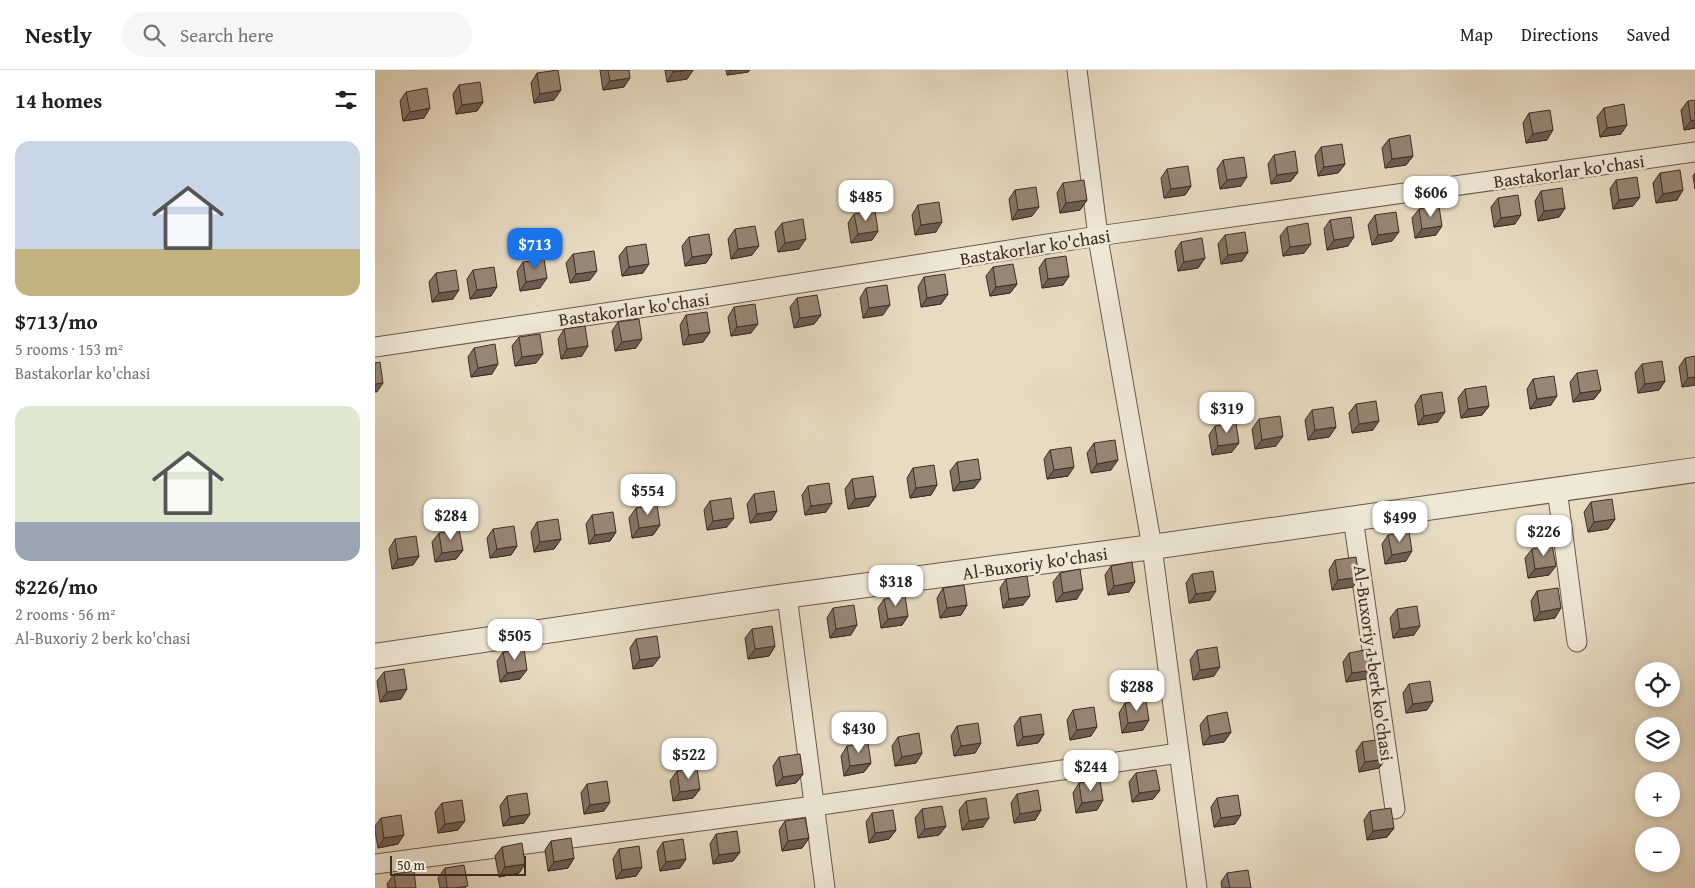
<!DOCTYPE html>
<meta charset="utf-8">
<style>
:root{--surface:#fff;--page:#f6f6f6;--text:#202124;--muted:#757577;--line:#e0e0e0;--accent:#1a73e8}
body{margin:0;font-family:"Gentium Book Plus",serif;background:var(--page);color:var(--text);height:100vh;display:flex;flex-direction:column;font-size:19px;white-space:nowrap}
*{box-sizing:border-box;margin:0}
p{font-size:16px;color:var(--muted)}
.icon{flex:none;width:28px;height:28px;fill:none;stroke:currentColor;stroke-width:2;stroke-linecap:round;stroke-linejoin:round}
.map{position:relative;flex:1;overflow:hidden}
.sheet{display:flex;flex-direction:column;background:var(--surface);width:375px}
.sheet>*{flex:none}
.buttons{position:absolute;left:1260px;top:592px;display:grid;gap:10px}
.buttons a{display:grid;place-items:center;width:45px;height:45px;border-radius:50%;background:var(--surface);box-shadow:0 2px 8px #0003;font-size:25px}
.scale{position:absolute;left:15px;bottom:12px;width:136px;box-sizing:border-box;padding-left:5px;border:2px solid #412d24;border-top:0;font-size:14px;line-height:18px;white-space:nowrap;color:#412d24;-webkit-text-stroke:4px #efe8d7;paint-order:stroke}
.price{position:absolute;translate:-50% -42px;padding:0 11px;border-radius:10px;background:#fff;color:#222;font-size:16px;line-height:32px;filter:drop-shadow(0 1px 2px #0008)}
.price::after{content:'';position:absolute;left:50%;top:30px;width:15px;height:11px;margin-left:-8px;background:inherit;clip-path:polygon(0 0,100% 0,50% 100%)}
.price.current{background:var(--accent);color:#fff}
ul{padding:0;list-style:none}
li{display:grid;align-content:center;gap:10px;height:265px;padding:0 15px}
li span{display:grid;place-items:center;height:155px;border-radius:15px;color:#555}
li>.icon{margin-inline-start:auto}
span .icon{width:90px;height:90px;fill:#fffc;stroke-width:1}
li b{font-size:21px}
h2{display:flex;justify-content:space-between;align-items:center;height:60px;padding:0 15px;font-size:21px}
header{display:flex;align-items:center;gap:30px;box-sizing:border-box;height:70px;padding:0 25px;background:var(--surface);border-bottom:1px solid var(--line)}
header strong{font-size:24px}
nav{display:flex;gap:28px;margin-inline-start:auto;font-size:18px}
.search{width:350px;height:45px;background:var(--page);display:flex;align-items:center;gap:12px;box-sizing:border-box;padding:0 18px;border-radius:28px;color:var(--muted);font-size:19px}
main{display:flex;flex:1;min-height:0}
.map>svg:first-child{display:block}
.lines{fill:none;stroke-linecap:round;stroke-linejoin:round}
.minor-casing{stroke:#6a584c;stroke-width:21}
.tertiary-casing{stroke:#6a584c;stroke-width:26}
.minor{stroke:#efe8d7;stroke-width:19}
.tertiary{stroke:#efe8d7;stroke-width:24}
.wall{fill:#827465;stroke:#412d24}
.shaded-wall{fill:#6a5e53;stroke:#412d24}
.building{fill:#978776;stroke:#412d24}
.labels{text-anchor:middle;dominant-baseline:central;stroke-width:5;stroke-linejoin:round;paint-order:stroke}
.street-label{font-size:18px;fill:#412d24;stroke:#efe8d7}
</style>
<header>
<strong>Nestly</strong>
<div class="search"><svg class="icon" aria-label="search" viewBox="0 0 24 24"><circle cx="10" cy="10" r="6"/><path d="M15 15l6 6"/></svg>Search here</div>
<nav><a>Map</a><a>Directions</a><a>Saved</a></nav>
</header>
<main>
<section class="sheet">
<h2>14 homes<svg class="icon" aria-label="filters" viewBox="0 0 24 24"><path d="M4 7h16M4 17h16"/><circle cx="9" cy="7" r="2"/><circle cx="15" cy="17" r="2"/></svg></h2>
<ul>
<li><span style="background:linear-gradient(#c9d6e8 70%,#c2b280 0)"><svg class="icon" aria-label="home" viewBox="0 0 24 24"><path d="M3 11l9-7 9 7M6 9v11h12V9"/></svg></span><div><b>$713/mo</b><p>5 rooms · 153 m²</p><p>Bastakorlar ko'chasi</p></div></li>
<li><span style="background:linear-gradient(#dfe7d0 75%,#9aa5b1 0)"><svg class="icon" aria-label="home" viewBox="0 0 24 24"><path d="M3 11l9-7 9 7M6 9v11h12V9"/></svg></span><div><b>$226/mo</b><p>2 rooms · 56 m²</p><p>Al-Buxoriy 2 berk ko'chasi</p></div></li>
</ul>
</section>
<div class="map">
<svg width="1320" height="818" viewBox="0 0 1320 818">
<rect width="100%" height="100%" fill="#e7dbc2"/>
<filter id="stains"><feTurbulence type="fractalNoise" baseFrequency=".004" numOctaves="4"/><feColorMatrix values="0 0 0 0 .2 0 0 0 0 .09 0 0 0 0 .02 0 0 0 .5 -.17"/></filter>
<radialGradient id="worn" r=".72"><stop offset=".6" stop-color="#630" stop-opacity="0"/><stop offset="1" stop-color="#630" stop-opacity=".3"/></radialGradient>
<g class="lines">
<defs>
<g id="minor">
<polyline points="702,0 724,174 777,477 822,818"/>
<polyline points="0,277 331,228 723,166 1320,82"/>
<polyline points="1182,419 1202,572"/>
<polyline points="978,448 1020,739"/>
<polyline points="412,526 450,818"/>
<polyline points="0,794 439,736 804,683"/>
</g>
<polyline id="tertiary" points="0,586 403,527 777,477 1320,400"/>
</defs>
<use href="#minor" class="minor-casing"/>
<use href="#tertiary" class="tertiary-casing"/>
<use href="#minor" class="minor"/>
<use href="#tertiary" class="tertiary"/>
</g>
<g class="wall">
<polygon points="225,0 254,0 249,17 228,20"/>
<polygon points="290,0 318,0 312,9 292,12"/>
<polygon points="351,0 375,0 373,2 352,5"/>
<polygon points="162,3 179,30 159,33 156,13"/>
<polygon points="84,15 108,32 102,41 81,44 78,24"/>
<polygon points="31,22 49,48 28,51 25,31"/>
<polygon points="1313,31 1320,58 1309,60 1306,40"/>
<polygon points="1229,38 1246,64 1225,67 1222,47"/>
<polygon points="1154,43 1172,70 1151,73 1148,53"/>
<polygon points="1014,69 1038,86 1031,95 1010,98 1007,78"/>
<polygon points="946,77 970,94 963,103 943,106 940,86"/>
<polygon points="899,85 923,102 916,111 896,114 893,94"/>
<polygon points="848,90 866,116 845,119 842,99"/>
<polygon points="792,99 816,116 810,125 789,128 786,108"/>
<polygon points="1285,103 1302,130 1281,133 1278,113"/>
<polygon points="1320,103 1320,119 1318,106"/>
<polygon points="1241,110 1258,136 1238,139 1235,119"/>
<polygon points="688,113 712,130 705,140 685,143 682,123"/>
<polygon points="640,120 657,146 637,150 634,129"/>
<polygon points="1166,121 1190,138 1184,147 1163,151 1160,131"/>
<polygon points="1123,128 1140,154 1119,157 1116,137"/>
<polygon points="543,135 561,162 540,165 537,145"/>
<polygon points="1044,139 1061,165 1040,168 1037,148"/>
<polygon points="479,144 503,161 497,170 476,173 473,153"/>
<polygon points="1000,145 1017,171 997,175 993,155"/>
<polygon points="955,150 973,176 952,180 949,159"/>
<polygon points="407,153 424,179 403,182 400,162"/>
<polygon points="912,157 929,183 908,186 905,166"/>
<polygon points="360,159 377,185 356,189 353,169"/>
<polygon points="850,165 873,182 867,191 846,194 843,174"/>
<polygon points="314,167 337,184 331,193 310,196 307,176"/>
<polygon points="806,172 830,188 823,198 803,201 800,181"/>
<polygon points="251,177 268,203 247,206 244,186"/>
<polygon points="198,184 215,210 195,213 191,193"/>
<polygon points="670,189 694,206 688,215 667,218 664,198"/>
<polygon points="148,192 165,218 145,221 142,201"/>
<polygon points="618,197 642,214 635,223 615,226 611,206"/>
<polygon points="98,200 116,226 95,229 92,209"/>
<polygon points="61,203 78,229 57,232 54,212"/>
<polygon points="549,207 573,224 566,234 546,237 543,217"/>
<polygon points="491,218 508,245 488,248 485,228"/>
<polygon points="422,228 446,245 439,254 419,258 415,237"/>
<polygon points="359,237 376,263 356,266 353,247"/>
<polygon points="311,245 335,262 328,272 308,275 305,255"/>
<polygon points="243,252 261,278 240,281 237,261"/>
<polygon points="189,259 207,286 186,289 183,269"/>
<polygon points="144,267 161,293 140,296 137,276"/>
<polygon points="99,278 117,304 96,307 93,287"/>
<polygon points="1310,288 1320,315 1307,317 1304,297"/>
<polygon points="1267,294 1290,311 1284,320 1263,323 1260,303"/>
<polygon points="1202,303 1226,320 1219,329 1198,332 1195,312"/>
<polygon points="1158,309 1176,335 1155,339 1152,319"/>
<polygon points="1090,319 1114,336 1107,345 1086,348 1083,328"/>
<polygon points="1046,325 1063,352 1043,355 1040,335"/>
<polygon points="981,334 998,360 977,363 974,343"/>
<polygon points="937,340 961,357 954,367 933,370 930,350"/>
<polygon points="884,349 901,376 880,379 877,359"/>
<polygon points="840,356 857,382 837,385 834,365"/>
<polygon points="719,373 736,400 716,403 712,383"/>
<polygon points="675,380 693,406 672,409 669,389"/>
<polygon points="582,392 599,418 578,421 575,401"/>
<polygon points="538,398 562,415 556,425 535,428 532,408"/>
<polygon points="477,409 501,426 494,436 473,439 470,419"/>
<polygon points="433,416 451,442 430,445 427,425"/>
<polygon points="379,424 402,441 396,450 375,453 372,434"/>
<polygon points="335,431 352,457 332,460 329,440"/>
<polygon points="1216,432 1240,449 1233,459 1213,462 1209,442"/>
<polygon points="261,438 285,455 278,465 257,468 254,448"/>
<polygon points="217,445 241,462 235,471 214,474 211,454"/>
<polygon points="162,452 186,469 179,479 159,482 156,462"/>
<polygon points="118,459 142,476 136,485 115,488 112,468"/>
<polygon points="64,463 88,480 81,489 60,492 57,472"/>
<polygon points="1013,465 1031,491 1010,494 1007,474"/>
<polygon points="20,469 44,486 38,495 17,499 14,479"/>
<polygon points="1157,479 1174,505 1153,508 1150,488"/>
<polygon points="960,490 978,517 957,520 954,500"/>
<polygon points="736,496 754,522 733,525 730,505"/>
<polygon points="685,503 702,529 681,532 678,512"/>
<polygon points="817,504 835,530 814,533 811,513"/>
<polygon points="631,509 648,535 628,538 625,518"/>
<polygon points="568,518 592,535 586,545 565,548 562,528"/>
<polygon points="1162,521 1180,548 1159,551 1156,531"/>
<polygon points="509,529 533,546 527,555 506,558 503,538"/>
<polygon points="458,538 476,565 455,568 452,548"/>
<polygon points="1022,539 1039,565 1018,568 1015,548"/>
<polygon points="377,559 400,576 394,586 373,589 370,568"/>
<polygon points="261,569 278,596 258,599 255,578"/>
<polygon points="822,580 839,606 818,610 815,590"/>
<polygon points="128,582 145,609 125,612 122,591"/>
<polygon points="974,583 991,609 971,612 968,592"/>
<polygon points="9,602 26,629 5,632 2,611"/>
<polygon points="1034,614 1052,640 1031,643 1028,623"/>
<polygon points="750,633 768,660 747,663 744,643"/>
<polygon points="698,640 716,666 695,670 692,650"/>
<polygon points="832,646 856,662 849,672 828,675 825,655"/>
<polygon points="645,647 669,664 663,673 642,676 639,656"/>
<polygon points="582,656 606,673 600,683 579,686 576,666"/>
<polygon points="523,667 547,683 541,693 520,696 517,676"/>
<polygon points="987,672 1011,689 1004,698 984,702 981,681"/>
<polygon points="472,676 496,693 489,702 469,706 466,686"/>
<polygon points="404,687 428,704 421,713 401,716 398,696"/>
<polygon points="302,701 325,719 318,728 298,731 295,711"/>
<polygon points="761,703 785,720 778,729 757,732 754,712"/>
<polygon points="704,713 728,730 722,740 701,743 698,723"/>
<polygon points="212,714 229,741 209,744 206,723"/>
<polygon points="642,724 666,740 660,750 639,753 636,733"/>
<polygon points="132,726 149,753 128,756 125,736"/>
<polygon points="842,728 860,754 839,757 836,737"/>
<polygon points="591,731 608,757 587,760 584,740"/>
<polygon points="67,733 83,760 63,763 60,742"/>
<polygon points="547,739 571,756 564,765 543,768 540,748"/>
<polygon points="995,741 1019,758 1012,767 992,770 989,750"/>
<polygon points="497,743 521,760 514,769 494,773 491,752"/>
<polygon points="6,748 23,774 3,778 0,761 0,756"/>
<polygon points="410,751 434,768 427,778 407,781 404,760"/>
<polygon points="341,764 365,782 358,791 338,794 335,774"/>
<polygon points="176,771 199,788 193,798 173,801 170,780"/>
<polygon points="288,772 311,789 305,798 285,801 282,781"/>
<polygon points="127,777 150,794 144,803 124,807 120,786"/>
<polygon points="244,779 267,797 261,806 241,809 238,789"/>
<polygon points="70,798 91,818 65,818 63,808"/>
<polygon points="852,803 876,818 847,818 846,812"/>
<polygon points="19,804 41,818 13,818 12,814"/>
</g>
<g class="shaded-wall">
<polygon points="315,0 318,0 312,9 292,12 298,2"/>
<polygon points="356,0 375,0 373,2 352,5"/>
<polygon points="255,8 249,17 228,20 235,11"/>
<polygon points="186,20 179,30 159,33 165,24"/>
<polygon points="108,32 102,41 81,44 87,35"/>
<polygon points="55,38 49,48 28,51 35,42"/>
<polygon points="1320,50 1320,58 1309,60 1316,51"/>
<polygon points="1252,55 1246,64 1225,67 1232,58"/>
<polygon points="1178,60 1172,70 1151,73 1158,64"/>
<polygon points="1038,86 1031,95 1010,98 1017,89"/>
<polygon points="970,94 963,103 943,106 949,97"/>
<polygon points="923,102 916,111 896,114 902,105"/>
<polygon points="872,107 866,116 845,119 852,110"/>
<polygon points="816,116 810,125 789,128 796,119"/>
<polygon points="1308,120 1302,130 1281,133 1288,124"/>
<polygon points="1265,127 1258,136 1238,139 1244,130"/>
<polygon points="712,130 705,140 685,143 691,133"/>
<polygon points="664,137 657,146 637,150 643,140"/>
<polygon points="1190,138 1184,147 1163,151 1169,141"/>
<polygon points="1146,145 1140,154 1119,157 1126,148"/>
<polygon points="567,152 561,162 540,165 546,155"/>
<polygon points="1067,156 1061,165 1040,168 1047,159"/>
<polygon points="503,161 497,170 476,173 483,164"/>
<polygon points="1024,162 1017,171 997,175 1003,165"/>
<polygon points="979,167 973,176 952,180 959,170"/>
<polygon points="431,169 424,179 403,182 410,173"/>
<polygon points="936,174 929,183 908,186 915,177"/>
<polygon points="384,176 377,185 356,189 363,179"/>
<polygon points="873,182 867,191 846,194 853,185"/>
<polygon points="337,184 331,193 310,196 317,187"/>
<polygon points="830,188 823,198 803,201 809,192"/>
<polygon points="274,194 268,203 247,206 254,197"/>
<polygon points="222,201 215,210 195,213 201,204"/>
<polygon points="694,206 688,215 667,218 673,209"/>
<polygon points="172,208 165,218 145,221 151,212"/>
<polygon points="642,214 635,223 615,226 621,217"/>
<polygon points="122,217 116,226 95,229 102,220"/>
<polygon points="84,220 78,229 57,232 64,223"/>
<polygon points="573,224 566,234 546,237 552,228"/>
<polygon points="515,235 508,245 488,248 494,238"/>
<polygon points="446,245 439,254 419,258 425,248"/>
<polygon points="383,254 376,263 356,266 362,257"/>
<polygon points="335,262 328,272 308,275 314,265"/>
<polygon points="267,269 261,278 240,281 247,272"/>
<polygon points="213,276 207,286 186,289 192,279"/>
<polygon points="168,284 161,293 140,296 147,287"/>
<polygon points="123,294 117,304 96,307 103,298"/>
<polygon points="1320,307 1320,315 1307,317 1313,308"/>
<polygon points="1290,311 1284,320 1263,323 1270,314"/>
<polygon points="8,313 2,322 0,322 0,314"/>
<polygon points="1226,320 1219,329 1198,332 1205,323"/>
<polygon points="1182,326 1176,335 1155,339 1162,329"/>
<polygon points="1114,336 1107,345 1086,348 1093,339"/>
<polygon points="1070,342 1063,352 1043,355 1049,346"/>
<polygon points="1004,351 998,360 977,363 984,354"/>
<polygon points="961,357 954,367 933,370 940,360"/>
<polygon points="908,366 901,376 880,379 887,370"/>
<polygon points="864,373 857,382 837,385 843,376"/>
<polygon points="743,390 736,400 716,403 722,394"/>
<polygon points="699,397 693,406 672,409 679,400"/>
<polygon points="606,409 599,418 578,421 585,412"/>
<polygon points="562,415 556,425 535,428 541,418"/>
<polygon points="501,426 494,436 473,439 480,429"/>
<polygon points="457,433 451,442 430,445 436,436"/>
<polygon points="402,441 396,450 375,453 382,444"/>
<polygon points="359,448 352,457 332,460 338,451"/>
<polygon points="1240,449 1233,459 1213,462 1219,452"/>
<polygon points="285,455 278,465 257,468 264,458"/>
<polygon points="241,462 235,471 214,474 220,465"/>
<polygon points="186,469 179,479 159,482 165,472"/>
<polygon points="142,476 136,485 115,488 122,479"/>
<polygon points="88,480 81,489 60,492 67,483"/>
<polygon points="1037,481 1031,491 1010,494 1017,485"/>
<polygon points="44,486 38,495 17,499 23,489"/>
<polygon points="1181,496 1174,505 1153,508 1160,499"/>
<polygon points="984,507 978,517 957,520 963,510"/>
<polygon points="760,512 754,522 733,525 739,516"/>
<polygon points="708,519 702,529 681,532 688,523"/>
<polygon points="841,521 835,530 814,533 821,524"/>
<polygon points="655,526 648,535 628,538 634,529"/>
<polygon points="592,535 586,545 565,548 572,538"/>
<polygon points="1186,538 1180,548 1159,551 1165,542"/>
<polygon points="533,546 527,555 506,558 513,549"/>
<polygon points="482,555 476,565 455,568 461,559"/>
<polygon points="1045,556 1039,565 1018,568 1025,559"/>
<polygon points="400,576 394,586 373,589 380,579"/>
<polygon points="285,587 278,596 258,599 265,590"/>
<polygon points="845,597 839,606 818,610 825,600"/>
<polygon points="152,600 145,609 125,612 132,603"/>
<polygon points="998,600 991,609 971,612 977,603"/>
<polygon points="32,619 26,629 5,632 12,622"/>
<polygon points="1058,631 1052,640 1031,643 1038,634"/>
<polygon points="774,650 768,660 747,663 753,653"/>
<polygon points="722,657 716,666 695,670 702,660"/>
<polygon points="856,662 849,672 828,675 835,666"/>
<polygon points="669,664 663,673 642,676 648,667"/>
<polygon points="606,673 600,683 579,686 586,676"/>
<polygon points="547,683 541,693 520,696 527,687"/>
<polygon points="1011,689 1004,698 984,702 990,692"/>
<polygon points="496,693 489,702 469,706 475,696"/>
<polygon points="428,704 421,713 401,716 408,707"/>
<polygon points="325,719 318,728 298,731 305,722"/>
<polygon points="785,720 778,729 757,732 764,723"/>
<polygon points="728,730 722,740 701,743 707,733"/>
<polygon points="235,732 229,741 209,744 215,735"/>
<polygon points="666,740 660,750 639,753 645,744"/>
<polygon points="155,744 149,753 128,756 135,747"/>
<polygon points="866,745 860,754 839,757 846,748"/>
<polygon points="614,748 608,757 587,760 594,751"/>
<polygon points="90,751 83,760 63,763 70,754"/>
<polygon points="571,756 564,765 543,768 550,759"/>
<polygon points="1019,758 1012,767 992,770 998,761"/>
<polygon points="521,760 514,769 494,773 500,763"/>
<polygon points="29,765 23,774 3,778 9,768"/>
<polygon points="434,768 427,778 407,781 413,771"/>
<polygon points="365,782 358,791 338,794 344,785"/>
<polygon points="199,788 193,798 173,801 179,792"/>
<polygon points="311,789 305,798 285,801 291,792"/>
<polygon points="150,794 144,803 124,807 130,797"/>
<polygon points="267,797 261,806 241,809 247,800"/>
</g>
<g class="building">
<polygon points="183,0 186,20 165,24 162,3"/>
<polygon points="233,0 254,0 255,8 235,11"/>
<polygon points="298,0 315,0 298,2"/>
<polygon points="105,12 108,32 87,35 84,15"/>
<polygon points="52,18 55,38 35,42 31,22"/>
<polygon points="1320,30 1320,50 1316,51 1313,31"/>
<polygon points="1249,34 1252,55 1232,58 1229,38"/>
<polygon points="1175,40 1178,60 1158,64 1154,43"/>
<polygon points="1035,65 1038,86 1017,89 1014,69"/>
<polygon points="967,74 970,94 949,97 946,77"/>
<polygon points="920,81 923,102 902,105 899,85"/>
<polygon points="869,87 872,107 852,110 848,90"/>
<polygon points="813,96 816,116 796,119 792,99"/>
<polygon points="1305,100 1308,120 1288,124 1285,103"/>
<polygon points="1262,107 1265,127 1244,130 1241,110"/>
<polygon points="709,110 712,130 691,133 688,113"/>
<polygon points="661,117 664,137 643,140 640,120"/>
<polygon points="1187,118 1190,138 1169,141 1166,121"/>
<polygon points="1143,125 1146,145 1126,148 1123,128"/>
<polygon points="564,132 567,152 546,155 543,135"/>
<polygon points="1064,136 1067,156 1047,159 1044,139"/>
<polygon points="500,140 503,161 483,164 479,144"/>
<polygon points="1021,142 1024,162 1003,165 1000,145"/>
<polygon points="976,147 979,167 959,170 955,150"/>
<polygon points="428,149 431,169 410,173 407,153"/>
<polygon points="933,153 936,174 915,177 912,157"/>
<polygon points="380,156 384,176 363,179 360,159"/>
<polygon points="870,162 873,182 853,185 850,165"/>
<polygon points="334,164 337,184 317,187 314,167"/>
<polygon points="827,168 830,188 809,192 806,172"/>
<polygon points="271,174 274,194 254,197 251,177"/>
<polygon points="219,181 222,201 201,204 198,184"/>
<polygon points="691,186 694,206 673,209 670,189"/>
<polygon points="169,189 172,208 151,212 148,192"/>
<polygon points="638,194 642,214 621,217 618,197"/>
<polygon points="119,197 122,217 102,220 98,200"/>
<polygon points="81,200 84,220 64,223 61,203"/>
<polygon points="570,204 573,224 552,228 549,207"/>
<polygon points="512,215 515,235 494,238 491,218"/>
<polygon points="442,225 446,245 425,248 422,228"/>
<polygon points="380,234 383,254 362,257 359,237"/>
<polygon points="332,242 335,262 314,265 311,245"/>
<polygon points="264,249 267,269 247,272 243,252"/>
<polygon points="210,256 213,276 192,279 189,259"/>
<polygon points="165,264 168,284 147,287 144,267"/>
<polygon points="120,274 123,294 103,298 99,278"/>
<polygon points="1320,286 1320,307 1313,308 1310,288"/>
<polygon points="1287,291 1290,311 1270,314 1267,294"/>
<polygon points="5,292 8,313 0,314 0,293"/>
<polygon points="1222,300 1226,320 1205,323 1202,303"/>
<polygon points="1179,306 1182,326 1162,329 1158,309"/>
<polygon points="1111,316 1114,336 1093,339 1090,319"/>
<polygon points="1067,322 1070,342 1049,346 1046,325"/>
<polygon points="1001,331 1004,351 984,354 981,334"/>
<polygon points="958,337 961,357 940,360 937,340"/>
<polygon points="905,346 908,366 887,370 884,349"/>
<polygon points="861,353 864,373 843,376 840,356"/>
<polygon points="740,370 743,390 722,394 719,373"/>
<polygon points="696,377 699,397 679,400 675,380"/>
<polygon points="603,389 606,409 585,412 582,392"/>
<polygon points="559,395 562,415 541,418 538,398"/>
<polygon points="498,406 501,426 480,429 477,409"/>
<polygon points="454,413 457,433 436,436 433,416"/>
<polygon points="399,421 402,441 382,444 379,424"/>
<polygon points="356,428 359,448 338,451 335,431"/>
<polygon points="1237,429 1240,449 1219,452 1216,432"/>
<polygon points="282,435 285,455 264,458 261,438"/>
<polygon points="238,442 241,462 220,465 217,445"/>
<polygon points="183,449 186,469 165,472 162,452"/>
<polygon points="139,456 142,476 122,479 118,459"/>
<polygon points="84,459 88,480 67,483 64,463"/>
<polygon points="1034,461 1037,481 1017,485 1013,465"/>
<polygon points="41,466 44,486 23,489 20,469"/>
<polygon points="1177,475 1181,496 1160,499 1157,479"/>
<polygon points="981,487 984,507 963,510 960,490"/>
<polygon points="757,492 760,512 739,516 736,496"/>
<polygon points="705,499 708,519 688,523 685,503"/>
<polygon points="838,501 841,521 821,524 817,504"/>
<polygon points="652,506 655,526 634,529 631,509"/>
<polygon points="589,515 592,535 572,538 568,518"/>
<polygon points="1183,518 1186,538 1165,542 1162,521"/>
<polygon points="530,525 533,546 513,549 509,529"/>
<polygon points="479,535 482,555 461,559 458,538"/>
<polygon points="1042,536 1045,556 1025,559 1022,539"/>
<polygon points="397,556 400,576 380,579 377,559"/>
<polygon points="282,566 285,587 265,590 261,569"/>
<polygon points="842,577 845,597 825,600 822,580"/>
<polygon points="149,579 152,600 132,603 128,582"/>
<polygon points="995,579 998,600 977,603 974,583"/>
<polygon points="29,599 32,619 12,622 9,602"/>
<polygon points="1055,611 1058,631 1038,634 1034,614"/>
<polygon points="771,630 774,650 753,653 750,633"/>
<polygon points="719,637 722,657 702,660 698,640"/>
<polygon points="852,642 856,662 835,666 832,646"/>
<polygon points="666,644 669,664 648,667 645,647"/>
<polygon points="603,653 606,673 586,676 582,656"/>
<polygon points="544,663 547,683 527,687 523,667"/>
<polygon points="1008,669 1011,689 990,692 987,672"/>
<polygon points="493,673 496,693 475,696 472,676"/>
<polygon points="425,684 428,704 408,707 404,687"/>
<polygon points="322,698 325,719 305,722 302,701"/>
<polygon points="781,700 785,720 764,723 761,703"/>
<polygon points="725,710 728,730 707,733 704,713"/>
<polygon points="232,711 235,732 215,735 212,714"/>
<polygon points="663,720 666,740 645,744 642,724"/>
<polygon points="152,723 155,744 135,747 132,726"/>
<polygon points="863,725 866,745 846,748 842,728"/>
<polygon points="611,728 614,748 594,751 591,731"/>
<polygon points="87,730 90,751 70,754 67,733"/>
<polygon points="567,736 571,756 550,759 547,739"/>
<polygon points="1016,738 1019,758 998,761 995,741"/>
<polygon points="518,740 521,760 500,763 497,743"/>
<polygon points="26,745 29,765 9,768 6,748"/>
<polygon points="430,748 434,768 413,771 410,751"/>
<polygon points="362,761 365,782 344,785 341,764"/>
<polygon points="196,768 199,788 179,792 176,771"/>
<polygon points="308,769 311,789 291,792 288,772"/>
<polygon points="147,773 150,794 130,797 127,777"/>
<polygon points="264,776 267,797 247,800 244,779"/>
<polygon points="89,795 93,816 80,818 72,818 70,798"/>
<polygon points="873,800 876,818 855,818 852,803"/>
<polygon points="39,801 41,818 21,818 19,804"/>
</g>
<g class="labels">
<g class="street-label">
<text transform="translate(1194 101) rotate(-8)">Bastakorlar ko'chasi</text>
<text transform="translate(660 177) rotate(-9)">Bastakorlar ko'chasi</text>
<text transform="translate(259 239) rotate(-8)">Bastakorlar ko'chasi</text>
<text transform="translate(660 493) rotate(-8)">Al-Buxoriy ko'chasi</text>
<text transform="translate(999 593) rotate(82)">Al-Buxoriy 1 berk ko'chasi</text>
</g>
</g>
<rect width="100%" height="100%" filter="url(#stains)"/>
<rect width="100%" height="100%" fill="url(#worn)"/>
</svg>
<div class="buttons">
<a><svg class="icon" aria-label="locate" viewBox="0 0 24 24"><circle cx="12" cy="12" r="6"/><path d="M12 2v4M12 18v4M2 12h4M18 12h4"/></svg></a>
<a><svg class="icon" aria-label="layers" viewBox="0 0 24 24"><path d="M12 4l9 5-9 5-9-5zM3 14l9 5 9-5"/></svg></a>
<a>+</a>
<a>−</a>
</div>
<div class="scale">50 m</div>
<b class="price" style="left:1056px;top:148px">$606</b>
<b class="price" style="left:491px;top:152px">$485</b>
<b class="price current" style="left:160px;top:200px">$713</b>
<b class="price" style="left:852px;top:364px">$319</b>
<b class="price" style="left:273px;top:446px">$554</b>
<b class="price" style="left:76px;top:471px">$284</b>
<b class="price" style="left:1025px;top:473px">$499</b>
<b class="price" style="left:1169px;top:487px">$226</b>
<b class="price" style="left:521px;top:537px">$318</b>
<b class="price" style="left:140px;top:591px">$505</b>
<b class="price" style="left:762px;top:642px">$288</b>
<b class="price" style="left:484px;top:684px">$430</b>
<b class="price" style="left:314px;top:710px">$522</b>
<b class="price" style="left:716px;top:722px">$244</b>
</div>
</main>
